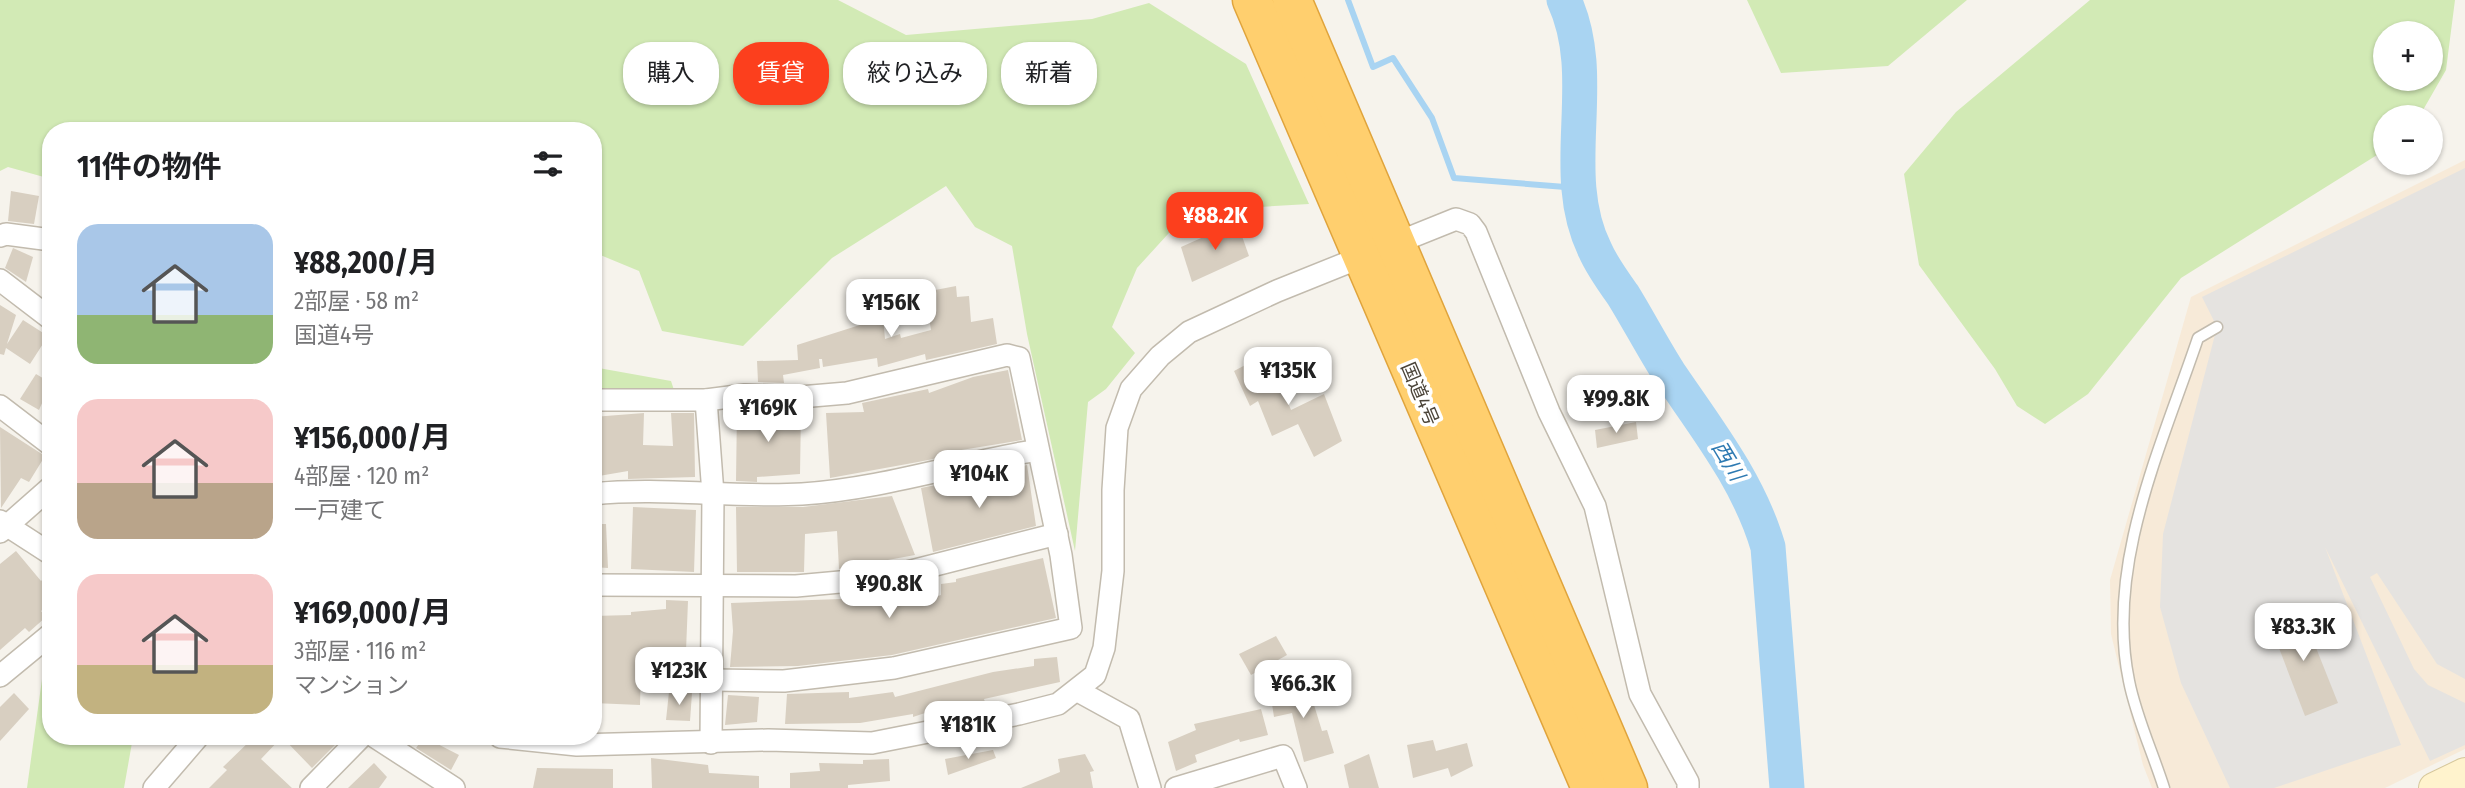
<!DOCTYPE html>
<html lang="ja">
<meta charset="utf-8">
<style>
:root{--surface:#fff;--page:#f2f2f2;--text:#202124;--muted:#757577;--accent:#fc3f1d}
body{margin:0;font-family:"Fira Sans Condensed","Noto Sans JP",sans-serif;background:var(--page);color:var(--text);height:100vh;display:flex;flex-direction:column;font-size:26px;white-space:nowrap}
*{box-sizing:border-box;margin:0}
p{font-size:23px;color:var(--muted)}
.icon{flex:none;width:38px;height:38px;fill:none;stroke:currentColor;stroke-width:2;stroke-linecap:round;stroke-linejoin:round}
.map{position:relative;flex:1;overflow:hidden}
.drawer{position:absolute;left:42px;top:122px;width:560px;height:623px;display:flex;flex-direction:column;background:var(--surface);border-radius:28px;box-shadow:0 2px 5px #0004}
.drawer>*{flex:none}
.top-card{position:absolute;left:623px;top:42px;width:665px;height:63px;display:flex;gap:14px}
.fabs{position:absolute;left:2373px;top:21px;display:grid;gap:14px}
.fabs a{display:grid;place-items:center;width:70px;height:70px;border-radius:50%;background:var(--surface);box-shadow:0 2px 5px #0004;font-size:35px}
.price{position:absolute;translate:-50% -60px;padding:0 16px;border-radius:14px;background:#fff;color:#222;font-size:23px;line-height:46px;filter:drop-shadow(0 2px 4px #0008)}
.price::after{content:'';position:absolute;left:50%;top:42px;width:21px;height:16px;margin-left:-10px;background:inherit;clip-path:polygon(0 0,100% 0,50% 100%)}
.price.selected{background:var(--accent);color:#fff}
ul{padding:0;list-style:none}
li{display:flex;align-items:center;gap:21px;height:175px;padding:0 35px}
li span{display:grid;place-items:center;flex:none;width:196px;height:140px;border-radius:21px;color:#555}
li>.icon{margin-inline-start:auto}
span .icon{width:84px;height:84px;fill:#fffc;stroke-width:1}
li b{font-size:30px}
h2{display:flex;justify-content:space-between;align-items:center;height:84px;padding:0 35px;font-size:30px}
.tag{padding:0 24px;border-radius:28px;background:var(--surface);box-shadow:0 2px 5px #0004;font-size:24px;line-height:63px}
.tag.selected{background:var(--accent);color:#fff}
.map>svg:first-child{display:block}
.commercial{fill:#f7ead8}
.green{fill:#d2eab5;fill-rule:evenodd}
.parking{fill:#e5e3e0}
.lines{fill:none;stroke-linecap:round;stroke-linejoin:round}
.stream{stroke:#a9d4f2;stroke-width:6}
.river{stroke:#a9d4f2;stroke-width:35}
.building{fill:#d8cfc1}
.lane-casing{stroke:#c2bbae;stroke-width:13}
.street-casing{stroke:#c2bbae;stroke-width:24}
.secondary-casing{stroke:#d6c79b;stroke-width:32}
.highway-casing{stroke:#e0a43c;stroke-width:41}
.lane{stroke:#fff;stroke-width:10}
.street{stroke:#fff;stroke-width:21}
.secondary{stroke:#fff3cd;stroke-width:30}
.highway{stroke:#ffcf6e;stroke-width:38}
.labels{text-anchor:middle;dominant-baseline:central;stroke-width:7;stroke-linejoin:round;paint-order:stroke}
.street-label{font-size:19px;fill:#4b4439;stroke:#fff}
.water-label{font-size:21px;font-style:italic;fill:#2e7ab2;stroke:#fff}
</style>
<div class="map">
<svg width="2465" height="788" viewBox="0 0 2465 788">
<rect width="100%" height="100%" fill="#f6f3ec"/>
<polygon class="commercial" points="2465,160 2465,749 2385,788 2152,788 2143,765 2111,634 2110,580 2191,297"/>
<g class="green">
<polygon points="0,0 838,0 906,35 1092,19 1149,3 1246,64 1309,204 1189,211 1137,268 1112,327 1135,353 1106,389 1088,402 1075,551 1027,334 1012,246 975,227 946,186 832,258 743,346 662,331 639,271 593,252 593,131 51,131 51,179 8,167 0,171"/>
<polygon points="1747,0 1967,0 1888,66 1781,73"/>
<path d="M2090,0H2455L2446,70L2419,117H2385V150L2181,278L2088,394L2045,424L2017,406L1995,369L1919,265L1904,174L1956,112ZM2431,33V79H2385V33Z"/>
<polygon points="593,367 671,381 674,390 593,393"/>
<polygon points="51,665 51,737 133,737 124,788 27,788 43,672"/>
</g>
<polygon class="parking" points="2465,168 2465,679 2437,664 2377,573 2370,577 2414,669 2428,685 2465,703 2465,745 2430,761 2325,547 2401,745 2274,788 2230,788 2181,683 2160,607 2163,534 2217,327 2202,297"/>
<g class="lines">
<polyline class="stream" points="1348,0 1373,67 1393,58 1432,118 1454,178 1578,188"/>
<path class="river" d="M1564,0C1601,80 1556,171 1595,250C1602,266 1613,281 1623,295C1639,321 1653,348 1669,373C1707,429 1749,482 1768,547L1787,788"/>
</g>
<g class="building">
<polygon points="11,191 39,196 34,224 8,221"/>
<polygon points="1237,222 1249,256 1192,282 1181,247"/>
<polygon points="13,248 33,257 26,282 5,268"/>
<polygon points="956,286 957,297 969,296 971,322 993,318 997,344 926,360 925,354 878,367 877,358 823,367 822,359 819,359 820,368 783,375 784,383 758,382 757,361 798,360 797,345 863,324 861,309 882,306 885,339 900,334 901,338 931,330 925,292"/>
<polygon points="0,305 16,315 7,344 23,320 48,336 30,364 6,348 4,355 0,354"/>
<polygon points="1268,353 1291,410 1324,394 1342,441 1314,457 1298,424 1272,436 1258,401 1250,406 1234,371"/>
<polygon points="1008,370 1022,440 937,454 938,458 918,462 830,478 826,413 864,412 862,403 928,389 929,393 973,377"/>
<polygon points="36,374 51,383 39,410 20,399"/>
<polygon points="737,409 801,411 800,474 757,477 757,482 736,481"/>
<polygon points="644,413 643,445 673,446 671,413 694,413 695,477 628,479 628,471 593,477 593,417"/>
<polygon points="1636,422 1638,439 1597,448 1595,430"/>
<polygon points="0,427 45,456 29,482 21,478 1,508"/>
<polygon points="1027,465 1036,526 933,552 921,488 941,484 942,493 1009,476 1009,469"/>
<polygon points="892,496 915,555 839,569 837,531 805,534 804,572 737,572 736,507 803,507"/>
<polygon points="633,507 696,510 694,572 631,569"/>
<polygon points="593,524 606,524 608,568 593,567"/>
<polygon points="16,551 41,581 51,571 51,603 41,611 46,617 29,632 25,628 0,650 0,564"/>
<polygon points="1043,558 1056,618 892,655 798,666 730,667 733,631 731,603 841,599 879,593 880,599 928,590 932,598 941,595 941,584 956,582 956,579"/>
<polygon points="666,600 688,601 686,651 690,651 689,668 641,668 640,705 593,703 593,616 631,615 631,612 666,609"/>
<polygon points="2301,610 2338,703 2305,716 2269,622"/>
<polygon points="1276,636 1287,655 1251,675 1239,654"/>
<polygon points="1057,657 1060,682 984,699 985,702 952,708 952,704 913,717 913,714 860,723 785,724 787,694 849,692 849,698 893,692 895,697 993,672 1034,666 1034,659"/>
<polygon points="1307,682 1322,731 1327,730 1334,753 1304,762 1292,713 1274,717 1270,691"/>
<polygon points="669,692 692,693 690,721 666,720"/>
<polygon points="14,693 29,709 0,741 0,707"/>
<polygon points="728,695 759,697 757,722 725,725"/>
<polygon points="1261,709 1268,735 1240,742 1239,739 1195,755 1197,762 1176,771 1168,742 1196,730 1194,724"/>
<polygon points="254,737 282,737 261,759 292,788 209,788 227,770 223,767"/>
<polygon points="282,737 343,737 312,768"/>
<polygon points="424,737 459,755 451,770 416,748"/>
<polygon points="1433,740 1436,751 1467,743 1473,766 1451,777 1448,768 1413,778 1407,745"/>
<polygon points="993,750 996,758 948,775 945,759"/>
<polygon points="1085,754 1094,771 1090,772 1093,788 1021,788 1060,772 1058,759"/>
<polygon points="1369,754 1379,788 1349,788 1344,765"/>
<polygon points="651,758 708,765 709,773 759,776 759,788 652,788"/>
<polygon points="889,759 890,781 848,785 848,788 790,788 790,773 820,771 819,763 863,764 863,760"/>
<polygon points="374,763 387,777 379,788 348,788"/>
<polygon points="537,768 613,769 613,788 533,788"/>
</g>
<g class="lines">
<defs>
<path id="lane" d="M2164,788C2153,753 2136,717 2129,681C2105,565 2162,445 2198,338L2217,327"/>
<g id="street">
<polyline points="0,236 6,234 51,240"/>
<polyline points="0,280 51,319"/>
<polyline points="593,400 706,400 745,395 800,397 847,393 1007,355 1019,358 1061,555 1071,628 894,668 784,681 713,680"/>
<polyline points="706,400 713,494 711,743"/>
<polyline points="0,406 51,445"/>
<path d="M593,494C662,487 732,498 802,494C882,489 959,463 1038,450"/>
<polyline points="0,521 51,554"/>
<polyline points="0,532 51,487"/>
<polyline points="593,585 796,586 884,578 1057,534"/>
<polyline points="0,676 51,634"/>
<polyline points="1078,691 1129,719 1150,788"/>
<polyline points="375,737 454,788"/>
<polyline points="500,737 577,745 768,740 872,743 1019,714 1058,704 1095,675 1104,648 1113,571 1113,490 1117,428 1131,389 1160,356 1189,332 1277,291 1456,219 1470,224 1476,232 1549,412 1595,506 1640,694 1688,782 1688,788"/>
<polyline points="154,788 198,737"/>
<polyline points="311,788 361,737"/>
<polyline points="1176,788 1283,756 1296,788"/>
</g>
<polyline id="secondary" points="2434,788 2465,773"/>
<g id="highway">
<polyline points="1252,0 1591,788"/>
<polyline points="1292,0 1628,788"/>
</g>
</defs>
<use href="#lane" class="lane-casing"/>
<use href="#street" class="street-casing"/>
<use href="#secondary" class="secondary-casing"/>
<use href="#highway" class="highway-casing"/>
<use href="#lane" class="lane"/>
<use href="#street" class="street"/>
<use href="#secondary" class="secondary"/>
<use href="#highway" class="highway"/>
</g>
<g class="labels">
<g class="street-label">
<text transform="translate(1420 394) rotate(67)">国道4号</text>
</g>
<g class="water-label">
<text transform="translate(1728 461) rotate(59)">西川</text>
</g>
</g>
</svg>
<div class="fabs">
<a>+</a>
<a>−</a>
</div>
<b class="price selected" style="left:1215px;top:252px">¥88.2K</b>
<b class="price" style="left:891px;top:339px">¥156K</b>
<b class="price" style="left:1288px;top:407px">¥135K</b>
<b class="price" style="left:1616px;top:435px">¥99.8K</b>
<b class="price" style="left:768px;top:444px">¥169K</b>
<b class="price" style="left:979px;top:510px">¥104K</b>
<b class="price" style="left:889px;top:620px">¥90.8K</b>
<b class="price" style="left:2303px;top:663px">¥83.3K</b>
<b class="price" style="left:679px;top:707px">¥123K</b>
<b class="price" style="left:1303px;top:720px">¥66.3K</b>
<b class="price" style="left:968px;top:761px">¥181K</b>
<div class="top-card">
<a class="tag">購入</a>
<a class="tag selected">賃貸</a>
<a class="tag">絞り込み</a>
<a class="tag">新着</a>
</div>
<section class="drawer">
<h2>11件の物件<svg class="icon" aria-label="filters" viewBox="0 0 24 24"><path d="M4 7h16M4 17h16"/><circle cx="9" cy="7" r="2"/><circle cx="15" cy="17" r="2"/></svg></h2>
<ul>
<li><span style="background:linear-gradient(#a9c7e8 65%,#8fb573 0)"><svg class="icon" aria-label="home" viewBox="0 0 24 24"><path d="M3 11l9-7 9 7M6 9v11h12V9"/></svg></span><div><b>¥88,200/月</b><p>2部屋 · 58 m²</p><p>国道4号</p></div></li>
<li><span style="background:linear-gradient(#f6c9c9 60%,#b9a48a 0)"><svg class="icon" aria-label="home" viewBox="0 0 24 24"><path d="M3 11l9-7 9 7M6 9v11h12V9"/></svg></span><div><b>¥156,000/月</b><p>4部屋 · 120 m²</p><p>一戸建て</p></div></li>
<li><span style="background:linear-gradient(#f6c9c9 65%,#c2b280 0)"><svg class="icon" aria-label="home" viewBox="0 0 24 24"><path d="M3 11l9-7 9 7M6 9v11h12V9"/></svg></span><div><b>¥169,000/月</b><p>3部屋 · 116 m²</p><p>マンション</p></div></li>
</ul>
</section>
</div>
